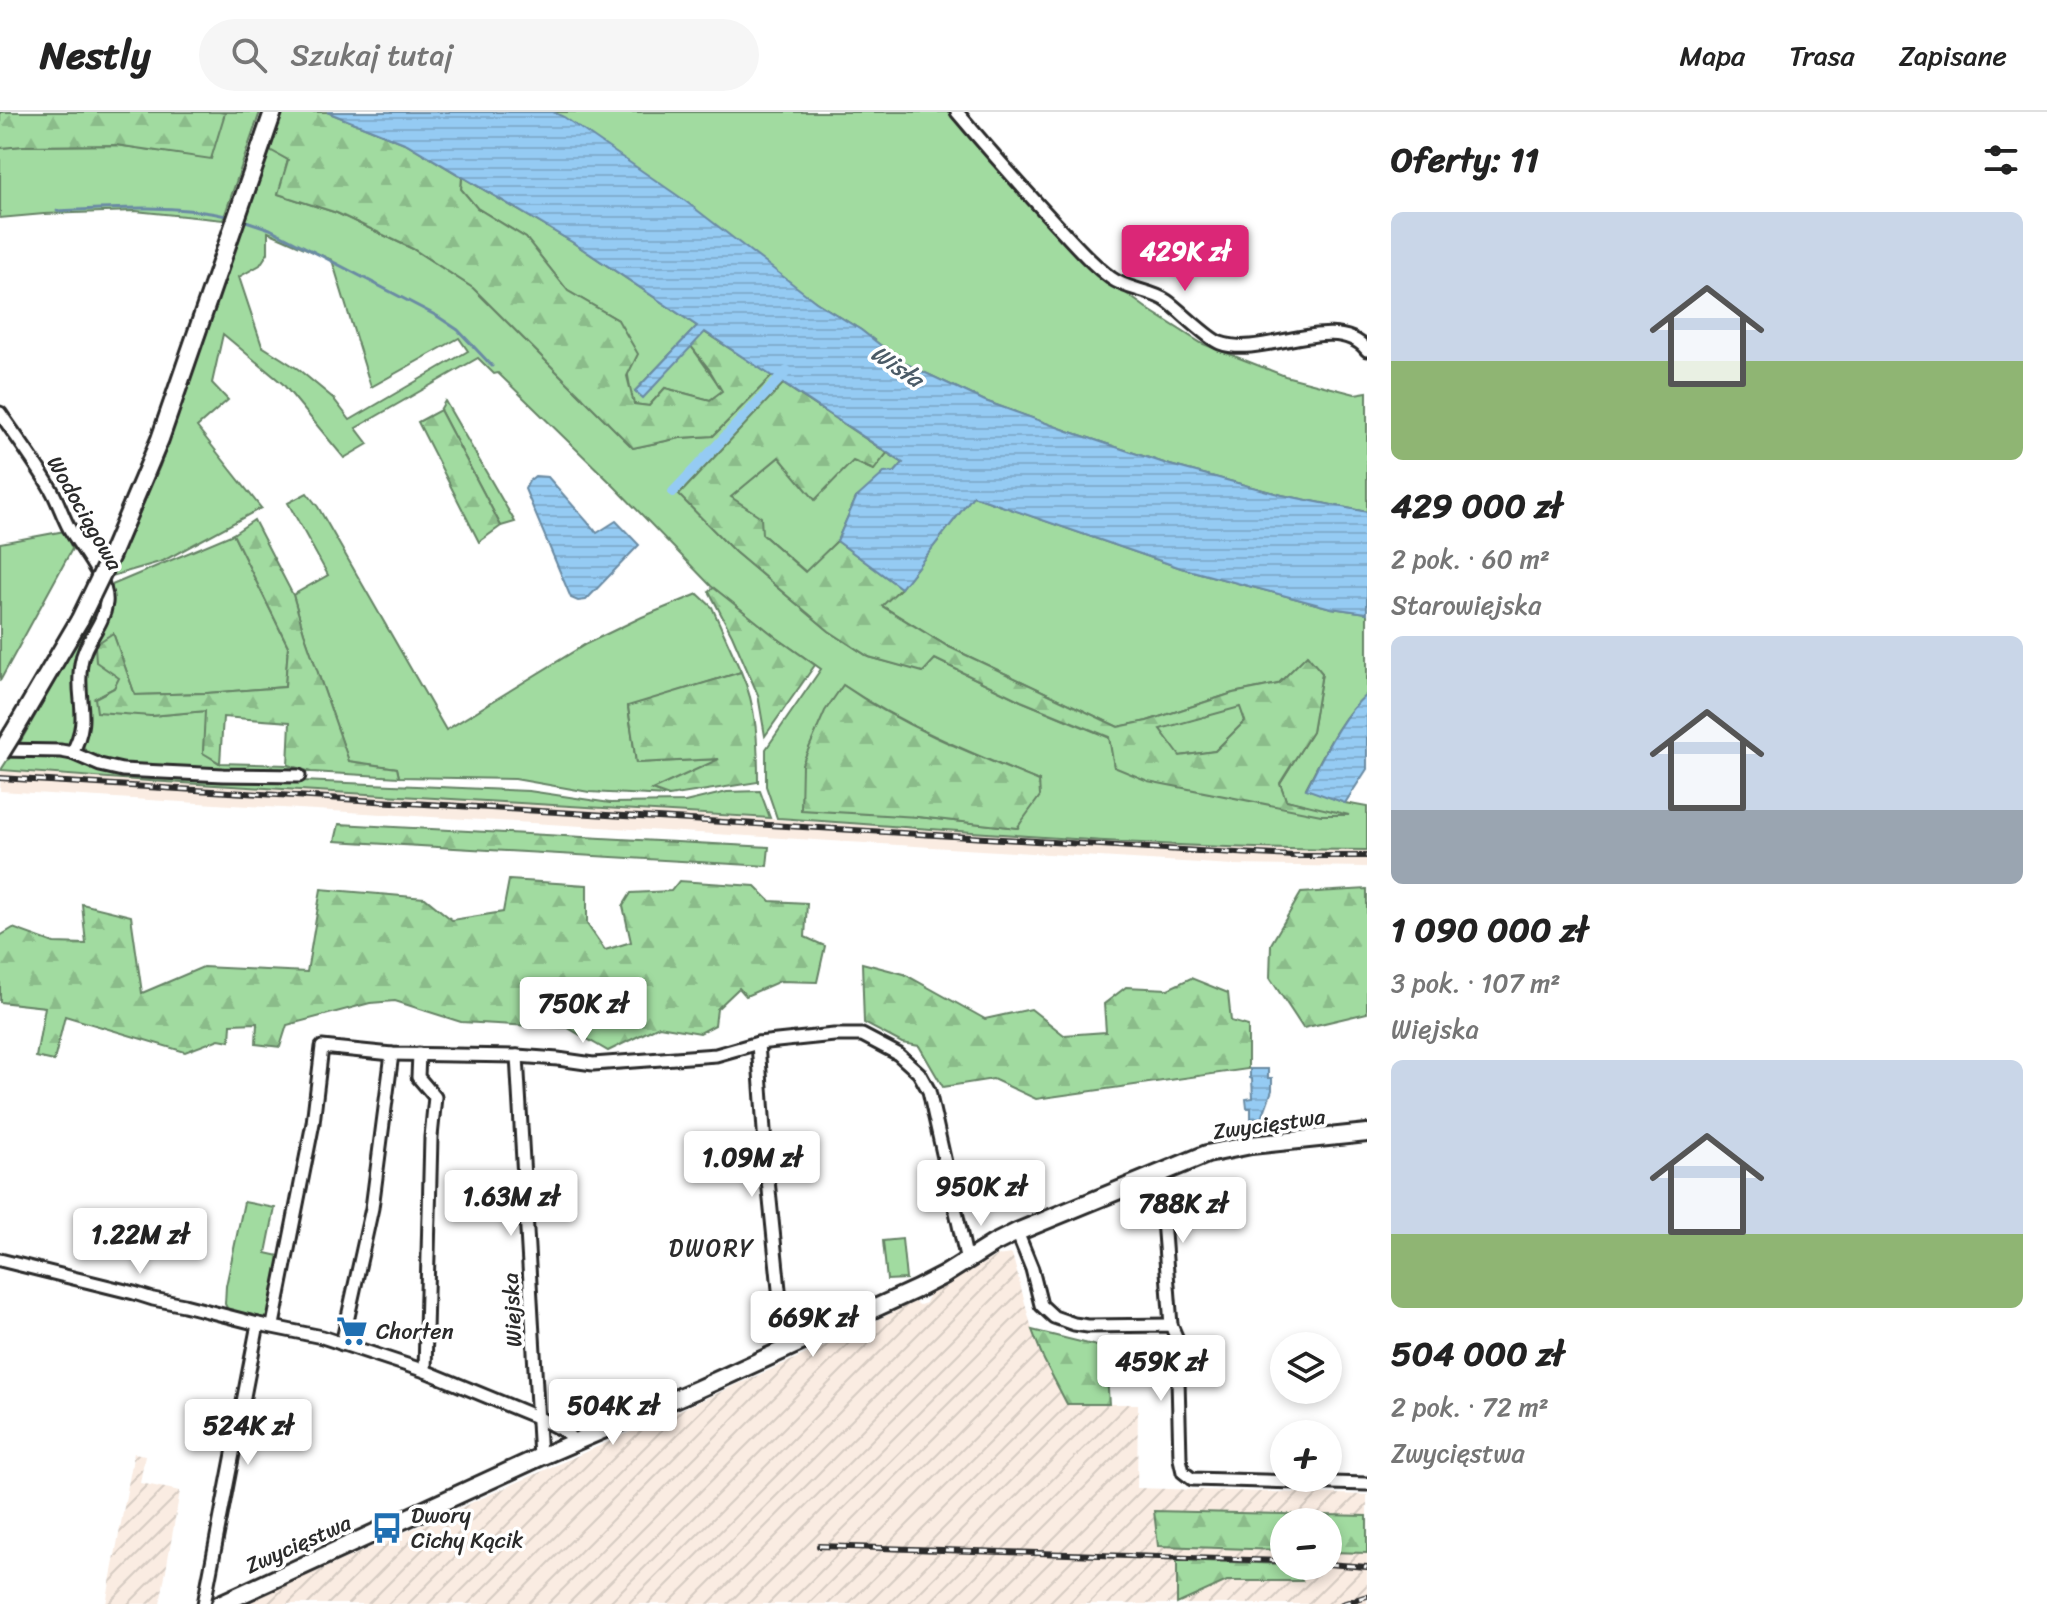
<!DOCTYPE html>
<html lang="pl">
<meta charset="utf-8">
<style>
:root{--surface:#fff;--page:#f6f6f6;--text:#222;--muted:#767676;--line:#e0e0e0;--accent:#db2777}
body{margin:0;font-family:Sriracha,sans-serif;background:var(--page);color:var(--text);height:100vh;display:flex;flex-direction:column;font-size:30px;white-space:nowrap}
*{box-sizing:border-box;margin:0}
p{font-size:26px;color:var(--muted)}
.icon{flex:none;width:44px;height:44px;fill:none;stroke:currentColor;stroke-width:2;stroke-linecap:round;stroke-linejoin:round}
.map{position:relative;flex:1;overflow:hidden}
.drawer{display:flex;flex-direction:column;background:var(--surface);width:680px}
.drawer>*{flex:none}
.fabs{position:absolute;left:1270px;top:1220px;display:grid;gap:16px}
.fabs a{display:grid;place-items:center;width:72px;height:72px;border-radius:50%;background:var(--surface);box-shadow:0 4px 12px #0003;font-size:40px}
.price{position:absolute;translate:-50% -68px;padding:0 18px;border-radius:8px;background:#fff;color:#222;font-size:26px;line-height:52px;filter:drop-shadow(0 2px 4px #0008)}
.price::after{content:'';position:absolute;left:50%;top:48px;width:24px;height:18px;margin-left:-12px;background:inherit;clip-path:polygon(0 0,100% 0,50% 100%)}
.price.current{background:var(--accent);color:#fff}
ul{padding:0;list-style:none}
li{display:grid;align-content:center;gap:16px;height:424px;padding:0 24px}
li span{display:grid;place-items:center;height:248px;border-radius:12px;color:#555}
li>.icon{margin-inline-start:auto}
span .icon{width:144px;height:144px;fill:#fffc;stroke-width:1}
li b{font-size:34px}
h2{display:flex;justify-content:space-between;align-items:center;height:96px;padding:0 24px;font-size:34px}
header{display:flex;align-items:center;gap:48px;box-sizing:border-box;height:112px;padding:0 40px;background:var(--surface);border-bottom:2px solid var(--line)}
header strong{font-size:38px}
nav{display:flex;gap:44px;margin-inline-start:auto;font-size:28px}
.search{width:560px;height:72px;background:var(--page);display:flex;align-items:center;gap:20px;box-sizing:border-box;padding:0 28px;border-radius:44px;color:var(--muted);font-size:30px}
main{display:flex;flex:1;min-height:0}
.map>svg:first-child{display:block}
.built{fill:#faece2}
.industrial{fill:url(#industrial-furrows);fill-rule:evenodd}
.grass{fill:#a1dba0;stroke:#668366;stroke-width:2;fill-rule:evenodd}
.forest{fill:url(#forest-firs);stroke:#668366;stroke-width:2;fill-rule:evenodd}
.water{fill:url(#water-rules);stroke:#6b8ba3;stroke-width:2}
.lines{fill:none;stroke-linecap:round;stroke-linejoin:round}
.stream{stroke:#6b8ba3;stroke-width:3}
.canal{stroke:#95cbf3;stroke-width:10}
.street-casing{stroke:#2b2b2b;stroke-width:17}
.secondary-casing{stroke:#2b2b2b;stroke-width:22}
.street{stroke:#fff;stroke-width:11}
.secondary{stroke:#fff;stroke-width:16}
.rail-casing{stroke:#2b2b2b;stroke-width:6}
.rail{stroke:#fff;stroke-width:3;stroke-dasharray:9;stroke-linecap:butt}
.secondary-bridge-casing{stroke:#2b2b2b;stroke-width:22;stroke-linecap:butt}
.secondary-bridge{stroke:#fff;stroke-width:16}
.labels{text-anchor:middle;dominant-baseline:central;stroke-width:7;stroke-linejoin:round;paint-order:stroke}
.street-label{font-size:22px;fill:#2b2b2b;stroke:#fff}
.poi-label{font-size:22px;fill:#2b2b2b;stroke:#fff;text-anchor:start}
.water-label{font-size:24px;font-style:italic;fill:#4b5b67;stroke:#fff}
.neighbourhood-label{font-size:24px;letter-spacing:2px;fill:#2b2b2b;stroke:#fff}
</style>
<header>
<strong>Nestly</strong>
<div class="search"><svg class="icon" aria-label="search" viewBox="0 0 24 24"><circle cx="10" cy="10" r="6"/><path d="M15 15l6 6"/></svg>Szukaj tutaj</div>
<nav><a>Mapa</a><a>Trasa</a><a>Zapisane</a></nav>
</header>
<main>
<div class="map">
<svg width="1367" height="1492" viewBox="0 0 1367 1492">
<defs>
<pattern id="industrial-furrows" width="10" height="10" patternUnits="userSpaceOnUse" patternTransform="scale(2)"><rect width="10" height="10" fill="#faece2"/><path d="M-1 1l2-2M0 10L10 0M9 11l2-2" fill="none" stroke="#d6cbc2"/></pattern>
<pattern id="forest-firs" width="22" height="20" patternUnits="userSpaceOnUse" patternTransform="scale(2)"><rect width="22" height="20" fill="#a1dba0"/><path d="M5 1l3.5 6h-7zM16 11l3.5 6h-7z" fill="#8bbc8a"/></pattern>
<pattern id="water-rules" width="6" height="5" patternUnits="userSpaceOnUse" patternTransform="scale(2)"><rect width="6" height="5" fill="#95cbf3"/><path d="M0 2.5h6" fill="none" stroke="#81aed0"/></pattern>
</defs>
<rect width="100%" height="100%" fill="#fff"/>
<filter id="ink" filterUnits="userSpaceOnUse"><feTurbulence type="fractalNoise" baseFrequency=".0125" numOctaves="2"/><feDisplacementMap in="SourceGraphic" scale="16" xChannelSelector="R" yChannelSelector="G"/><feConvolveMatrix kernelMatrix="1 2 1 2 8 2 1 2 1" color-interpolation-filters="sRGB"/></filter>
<g filter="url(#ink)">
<polygon class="built" points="1,658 1132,730 1289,738 1367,738 1367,755 1233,753 0,679"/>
<g class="industrial">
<path d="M1012,1142L1032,1217L1034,1218L1044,1248L1067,1292H1138L1137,1376L1367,1383V1492H244L837,1228L914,1190L920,1193L926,1191L929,1183L996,1144ZM1284,1410H1328V1454H1284Z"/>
<polygon points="134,1341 145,1343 140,1371 180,1379 160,1492 106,1492"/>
</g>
<g class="grass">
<polygon points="219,0 260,0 223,108 135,99 44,102 0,106 0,36 23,34 116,33 210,46 224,1"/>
<polygon points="553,0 954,0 1112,171 1149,198 1201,231 1285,264 1355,282 1367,280 1367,400 1282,383 1170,353 1068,319 985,289 902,250 861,218 816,190"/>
<path d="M270,37L288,48L279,82L337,101L413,137L473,176L633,336L680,326L713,324L772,264L783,272L679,383L735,440L829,519L869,545L922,559L935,547L1021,589L1110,626L1114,655L1343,703L1286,688L1280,671L1312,620L1322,561L1307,544L1278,572L1233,581L1147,609L1118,615L947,534L881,493L901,476L973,384L1181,456L1331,496L1367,501V582C1339,606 1323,644 1306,676L1345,691L1367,695V738C1170,738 973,719 777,706L766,674V637L821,557L777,526L711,474L612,372L498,261L494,262L478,246L356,316L368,332L344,346L283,272L223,222L212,271L228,288L197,315L261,396L163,449L112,464L160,354L243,111ZM268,120L332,148L371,275L459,226L468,239L350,308L333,286L298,257L262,234L239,165L260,153L268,141ZM843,573C904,614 971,641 1039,669L1018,716L918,705Z"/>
<polygon points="462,65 572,130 697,214 635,279 643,285 691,234 723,279 710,288 665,276 649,294 633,292 618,208 568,179 526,126 477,96 461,77"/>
<polygon points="445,289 515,410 501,414 440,298"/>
<polygon points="887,341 903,351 895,360 856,386 837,429 806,460 762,422 730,385 779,345 853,349 873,358"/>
<polygon points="307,381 318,395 446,618 586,532 642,505 698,482 712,495 741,560 628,595 636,651 721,647 653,678 669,684 589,680 515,667 399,665 397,656 349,650 304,521 293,483 328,463 288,391"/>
<polygon points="65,419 72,437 0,569 0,431"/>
<polygon points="233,422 288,534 285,575 207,581 135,583 113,521 120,566 114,576 95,586 151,604 206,599 203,640 219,651 288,653 311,660 153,657 129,655 87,643 83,634 87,620 86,546 95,533 109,499 112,473"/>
<polygon points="103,484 100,505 84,532 74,559 77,607 75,627 65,633 19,632"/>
<polygon points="1240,594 1245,609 1215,639 1179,644 1159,617"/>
<polygon points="12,641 68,644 120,661 529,679 610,691 685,690 727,680 760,679 770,706 149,669 1,658"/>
<polygon points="244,1090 275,1096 266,1141 284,1145 272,1200 264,1206 232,1201 228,1198 225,1192 226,1174"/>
<polygon points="902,1127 906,1167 887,1168 883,1129"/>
</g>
<g class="forest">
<polygon points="0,0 219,0 225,1 211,47 116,33 23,34 0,36"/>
<polygon points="282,0 327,0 407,32 462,65 461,77 477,96 526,126 568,179 618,208 638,242 627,264 634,292 649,294 665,276 710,288 722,279 709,257 691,234 704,220 772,264 713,324 680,326 633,336 473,176 413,137 337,101 278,82 288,48 270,38"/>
<path d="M783,272L887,341L874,358L853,349L815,388L779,345L731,385L761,405L762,422L805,460L837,429L901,476L882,494L947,534L1118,615L1147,609L1233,581L1278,572L1307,543L1322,561L1312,620L1280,671L1286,688L1349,703H1321L1148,669L1114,655L1109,625L1021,589L935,547L923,560L869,545L829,519L735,440L679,383ZM1240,595L1245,609L1215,639L1180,644L1160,617Z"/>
<polygon points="440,298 501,414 479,430 418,310"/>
<polygon points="254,408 293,483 304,521 349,649 397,656 399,665 311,660 288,653 290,610 223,605 220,651 203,641 205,599 151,604 97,600 95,586 114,576 119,566 96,550 95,533 113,521 135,583 207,581 285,575 288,534 233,422"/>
<polygon points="714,476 777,526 815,553 765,624 758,583 732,523 709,479"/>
<path d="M741,560C757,595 758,632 758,670L669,684L652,678L719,647L636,651L628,594Z"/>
<path d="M843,573C903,615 972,642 1039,669L1040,684L1017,716L918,705L801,698L802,652L825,599Z"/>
<polygon points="339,712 769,735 767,754 335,729"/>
<polygon points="509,768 587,773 587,812 605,838 631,830 623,794 631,781 671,779 679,769 755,774 770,789 807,791 805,825 825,834 817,870 780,869 746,884 739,876 717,897 715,913 700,921 659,914 608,939 568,916 461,910 395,889 370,891 287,913 280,935 256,932 257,911 231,912 230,929 219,927 185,940 65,904 54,949 36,945 45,895 0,890 0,824 13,816 54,831 86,832 82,792 131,804 142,881 203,855 307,860 321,777 425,786 452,808 503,800"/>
<polygon points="1367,777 1367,901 1303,916 1270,866 1271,832 1301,781"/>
<polygon points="862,851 904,862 985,907 1031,897 1064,923 1106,920 1104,892 1126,875 1168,877 1191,866 1228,881 1231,909 1248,914 1248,957 1036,987 993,967 943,975 919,934 902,931 864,911"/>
<polygon points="1032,1218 1105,1236 1109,1292 1067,1292 1044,1248"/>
<polygon points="1154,1399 1367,1404 1367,1441 1328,1440 1328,1410 1284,1410 1284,1438 1158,1434"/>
<polygon points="1177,1448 1284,1452 1284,1454 1295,1454 1302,1469 1227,1469 1177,1492"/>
</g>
<g class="water">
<polygon points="327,0 553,0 564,5 684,88 816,190 861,218 902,250 985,289 1068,319 1170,353 1282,383 1367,400 1367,501 1331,496 1181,456 973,384 901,476 837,429 856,386 884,361 895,360 903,351 705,220 643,286 635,279 697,214 572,130 407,32"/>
<polygon points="535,364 548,365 597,421 616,409 639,433 586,488 578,489 571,486 525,377 529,369"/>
<path d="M1367,582V657L1345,691L1306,677C1323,645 1339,606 1367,582Z"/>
<polygon points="1250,957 1268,957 1268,966 1272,966 1272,978 1262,1006 1251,1007 1251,996 1247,996 1246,987 1253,986 1252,967 1250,966"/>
</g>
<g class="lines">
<g class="stream">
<path d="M57,99C115,96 174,92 231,105"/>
<polyline points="243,108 270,117 437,204 458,218 492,254"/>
<polyline points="1258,1020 1258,1006"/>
</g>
<polyline class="canal" points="673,380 787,259"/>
<defs>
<g id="street">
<path d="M957,0C989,38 1021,74 1054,110C1072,129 1090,151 1111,166C1127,178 1151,178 1167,189C1181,199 1207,226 1220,231C1263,247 1335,199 1367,238"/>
<path d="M0,301C17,326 36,351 51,377C58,389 62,403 69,416C80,435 109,469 106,491C103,515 84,529 81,552C75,588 92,604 72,641"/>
<polyline points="0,638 61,639 72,641 100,653 122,658 223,663 299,664"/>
<polyline points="758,931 766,1048 785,1237"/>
<polyline points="419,942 418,965 435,985 431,1025 425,1259"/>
<polyline points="517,944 540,1345"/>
<polyline points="1158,1062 1160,1068 1171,1213"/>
<polyline points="1017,1120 1032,1157 1041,1193 1054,1205 1074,1212 1088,1214 1171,1213 1177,1227 1180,1347 1183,1360 1192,1367 1367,1372"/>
<polyline points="0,1148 134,1181 153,1187 184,1193 258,1212 322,1225 425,1259 539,1306 566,1320 574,1330"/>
<polyline points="273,1213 313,1011 322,935 392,942 517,944 558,947 593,952 716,943 758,931 834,923 862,923 898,942 919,961 929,979 967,1149"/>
<polyline points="342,1232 372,1096 392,942"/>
<polyline points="204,1492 258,1212"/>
</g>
<g id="secondary">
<polyline points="111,443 160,327 273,0"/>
<polyline points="13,621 80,507"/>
<polyline points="220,1492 540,1345 698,1277 917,1177 944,1163 993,1132 1017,1120 1207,1042 1251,1033 1367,1021"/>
</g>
</defs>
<use href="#street" class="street-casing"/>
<use href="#secondary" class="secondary-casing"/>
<use href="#street" class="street"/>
<use href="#secondary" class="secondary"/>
<defs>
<g id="rail">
<polyline points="0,666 1198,739 1294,744 1367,744"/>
<polyline points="819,1434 1284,1449"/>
<polyline points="1328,1452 1367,1455"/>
<polyline points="1342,1492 1367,1484"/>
</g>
</defs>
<use href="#rail" class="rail-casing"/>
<use href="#rail" class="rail"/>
<defs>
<g id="secondary-bridge">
<polyline points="80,507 111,443"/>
<polyline points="0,642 13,621"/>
</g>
</defs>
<use href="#secondary-bridge" class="secondary-bridge-casing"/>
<use href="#secondary-bridge" class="secondary-bridge"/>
</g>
</g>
<defs>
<symbol id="supermarket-bare" viewBox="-9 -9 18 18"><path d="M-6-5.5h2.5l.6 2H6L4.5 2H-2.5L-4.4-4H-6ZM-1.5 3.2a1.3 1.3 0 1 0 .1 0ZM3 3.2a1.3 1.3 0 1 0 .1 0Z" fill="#1f6fb2" stroke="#fff" stroke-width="2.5" paint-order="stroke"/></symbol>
<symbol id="bus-bare" viewBox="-9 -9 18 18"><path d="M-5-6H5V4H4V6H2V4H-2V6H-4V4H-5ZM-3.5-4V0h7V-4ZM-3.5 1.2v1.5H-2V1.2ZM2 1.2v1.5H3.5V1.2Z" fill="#1f6fb2" stroke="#fff" stroke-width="2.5" paint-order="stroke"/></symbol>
</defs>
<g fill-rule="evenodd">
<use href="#supermarket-bare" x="330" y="1197" width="44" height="44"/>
<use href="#bus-bare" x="365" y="1394" width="44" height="44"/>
</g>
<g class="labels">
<g class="street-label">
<text transform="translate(85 401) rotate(60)">Wodociągowa</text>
<text transform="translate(1269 1012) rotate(-8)">Zwycięstwa</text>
<text transform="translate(512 1198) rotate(-93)">Wiejska</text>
<text transform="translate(298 1432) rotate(-24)">Zwycięstwa</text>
</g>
<g class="poi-label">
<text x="376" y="1219">Chorten</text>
<text x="411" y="1403">Dwory<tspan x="411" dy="25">Cichy Kącik</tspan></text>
</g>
<g class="water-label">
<text transform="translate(897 254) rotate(34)">Wisła</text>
</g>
<g class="neighbourhood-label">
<text x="712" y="1136">DWORY</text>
</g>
</g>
</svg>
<div class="fabs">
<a><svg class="icon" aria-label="layers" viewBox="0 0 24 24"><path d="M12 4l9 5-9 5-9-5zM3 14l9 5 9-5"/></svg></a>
<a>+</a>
<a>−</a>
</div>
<b class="price current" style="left:1185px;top:181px">429K zł</b>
<b class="price" style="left:583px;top:933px">750K zł</b>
<b class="price" style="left:752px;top:1087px">1.09M zł</b>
<b class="price" style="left:981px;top:1116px">950K zł</b>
<b class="price" style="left:511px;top:1126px">1.63M zł</b>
<b class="price" style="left:1183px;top:1133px">788K zł</b>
<b class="price" style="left:140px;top:1164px">1.22M zł</b>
<b class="price" style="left:813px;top:1247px">669K zł</b>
<b class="price" style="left:1161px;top:1291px">459K zł</b>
<b class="price" style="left:613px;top:1335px">504K zł</b>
<b class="price" style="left:248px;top:1355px">524K zł</b>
</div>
<section class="drawer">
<h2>Oferty: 11<svg class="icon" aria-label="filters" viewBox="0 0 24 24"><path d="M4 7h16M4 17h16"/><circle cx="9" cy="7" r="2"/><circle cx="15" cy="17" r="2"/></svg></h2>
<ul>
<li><span style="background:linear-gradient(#c9d6e8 60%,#8fb573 0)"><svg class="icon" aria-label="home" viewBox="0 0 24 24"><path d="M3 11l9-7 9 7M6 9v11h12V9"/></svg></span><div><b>429 000 zł</b><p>2 pok. · 60 m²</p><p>Starowiejska</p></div></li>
<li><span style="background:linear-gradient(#c9d6e8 70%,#9aa5b1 0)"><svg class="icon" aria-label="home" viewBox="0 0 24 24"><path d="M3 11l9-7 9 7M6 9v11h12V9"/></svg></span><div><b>1 090 000 zł</b><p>3 pok. · 107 m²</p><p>Wiejska</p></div></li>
<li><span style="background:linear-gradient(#c9d6e8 70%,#8fb573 0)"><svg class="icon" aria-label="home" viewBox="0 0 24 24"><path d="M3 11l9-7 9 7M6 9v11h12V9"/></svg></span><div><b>504 000 zł</b><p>2 pok. · 72 m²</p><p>Zwycięstwa</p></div></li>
</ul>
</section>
</main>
